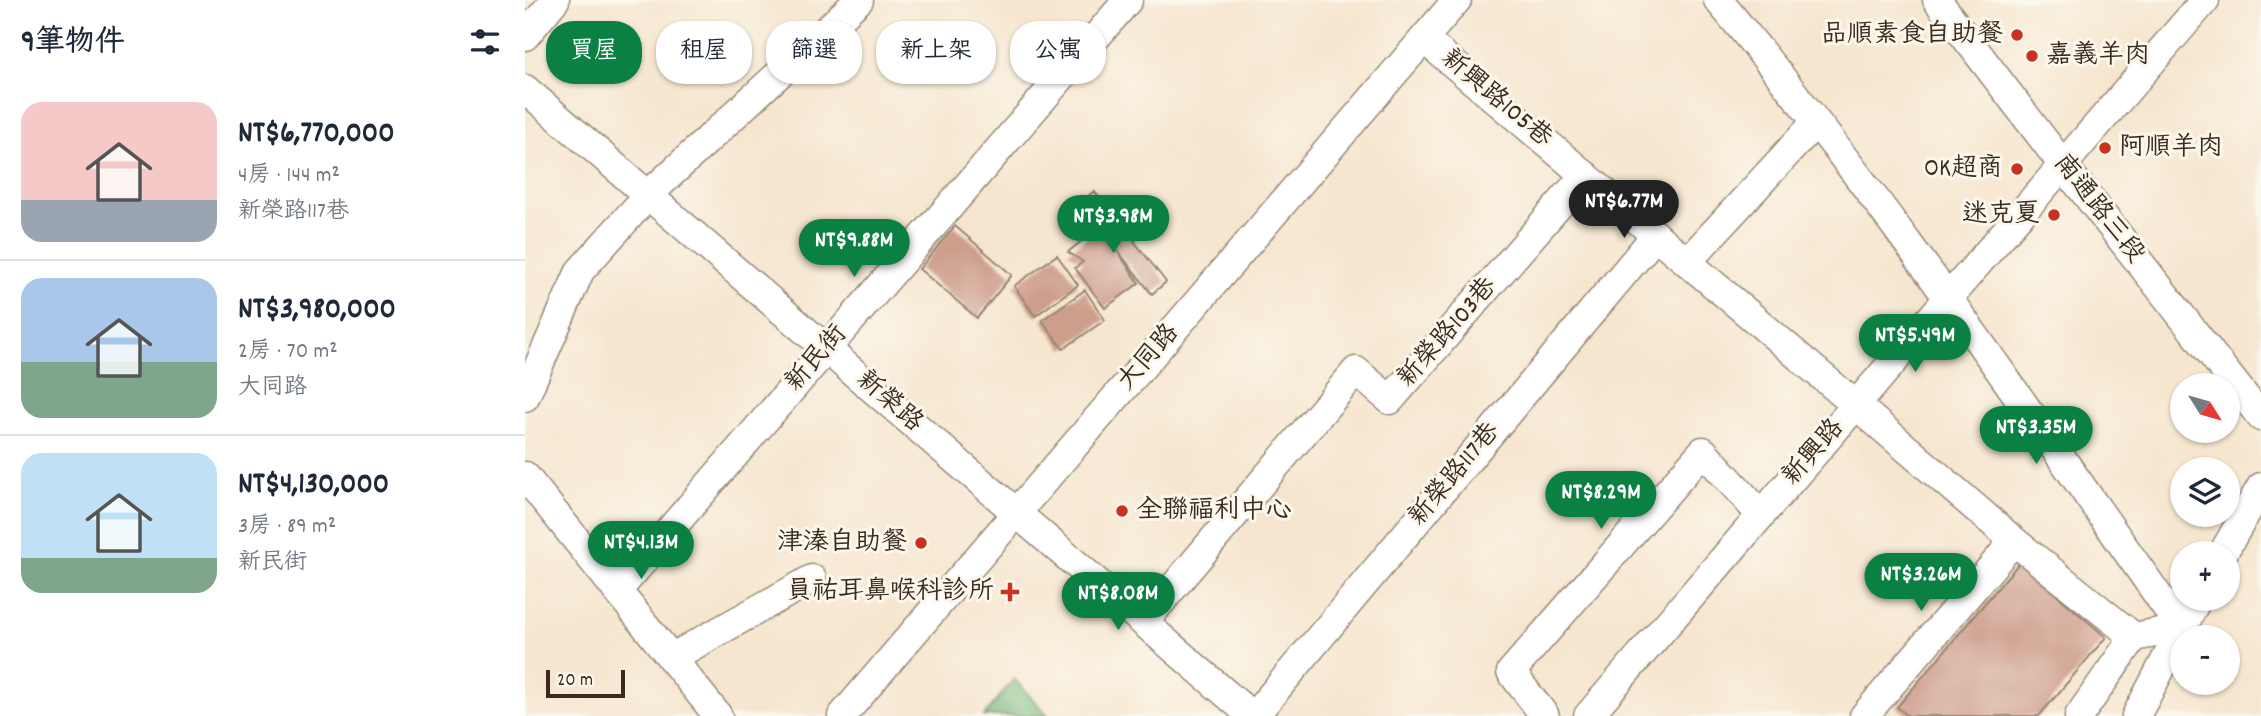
<!DOCTYPE html>
<html lang="zh-TW">
<meta charset="utf-8">
<style>
:root{--surface:#fff;--page:#f6f6f7;--text:#1f2937;--muted:#747a83;--line:#e0e1e3;--accent:#0b8043}
body{margin:0;font-family:Dekko,"LXGW WenKai TC",sans-serif;background:var(--page);color:var(--text);height:100vh;display:flex;flex-direction:column;font-size:26px;white-space:nowrap}
*{box-sizing:border-box;margin:0}
p{font-size:23px;color:var(--muted)}
.icon{flex:none;width:38px;height:38px;fill:none;stroke:currentColor;stroke-width:2;stroke-linecap:round;stroke-linejoin:round}
.map{position:relative;flex:1;overflow:hidden}
.panel{display:flex;flex-direction:column;background:var(--surface);width:525px}
.panel>*{flex:none}
.banner{position:absolute;left:21px;top:21px;width:665px;height:63px;display:flex;gap:14px}
.needle{width:46px;rotate:127deg}
.controls{position:absolute;left:1645px;top:373px;display:grid;gap:14px}
.controls a{display:grid;place-items:center;width:70px;height:70px;border-radius:50%;background:var(--surface);box-shadow:0 2px 5px #0004;font-size:35px}
.scale{position:absolute;left:21px;bottom:18px;width:79px;box-sizing:border-box;padding-left:7px;border:4px solid #3b2a1e;border-top:0;font-size:19px;line-height:24px;white-space:nowrap;color:#3b2a1e;-webkit-text-stroke:5px #fbf7ec;paint-order:stroke}
.price{position:absolute;translate:-50% -60px;padding:0 16px;border-radius:24px;background:var(--accent);color:#fff;font-size:23px;line-height:46px;filter:drop-shadow(0 2px 4px #0008)}
.price::after{content:'';position:absolute;left:50%;top:42px;width:21px;height:16px;margin-left:-10px;background:inherit;clip-path:polygon(0 0,100% 0,50% 100%)}
.price.selected{background:#222;color:#fff}
ul{padding:0;list-style:none}
li{display:flex;align-items:center;gap:21px;height:175px;padding:0 21px}
li+li{border-top:2px solid var(--line)}
li span{display:grid;place-items:center;flex:none;width:196px;height:140px;border-radius:21px;color:#555}
li>.icon{margin-inline-start:auto}
span .icon{width:84px;height:84px;fill:#fffc;stroke-width:1}
li b{font-size:30px}
h2{display:flex;justify-content:space-between;align-items:center;height:84px;padding:0 21px;font-size:30px}
.chip{padding:0 24px;border-radius:28px;background:var(--surface);box-shadow:0 2px 5px #0004;font-size:24px;line-height:63px}
.chip.selected{background:var(--accent);color:#fff}
main{display:flex;flex:1;min-height:0}
.map>svg:first-child{display:block}
.forest{fill:#78b97b;stroke:#5a724c;stroke-width:2}
.building{fill:#ce9e8c}
.lines{fill:none;stroke-linecap:round;stroke-linejoin:round}
.minor-casing{stroke:#988876;stroke-width:31}
.minor{stroke:#fff;stroke-width:28}
.poi-dot{fill:#c8321e;stroke:#fbf7ec;stroke-width:2.5}
.labels{text-anchor:middle;dominant-baseline:central;stroke-width:6;stroke-linejoin:round;paint-order:stroke}
.poi-label{font-size:26px;fill:#3b2a1e;stroke:#fbf7ec;text-anchor:end}
.street-label{font-size:26px;fill:#3b2a1e;stroke:#fbf7ec}
</style>
<main>
<section class="panel">
<h2>9筆物件<svg class="icon" aria-label="filters" viewBox="0 0 24 24"><path d="M4 7h16M4 17h16"/><circle cx="9" cy="7" r="2"/><circle cx="15" cy="17" r="2"/></svg></h2>
<ul>
<li><span style="background:linear-gradient(#f6c9c9 70%,#9aa5b1 0)"><svg class="icon" aria-label="home" viewBox="0 0 24 24"><path d="M3 11l9-7 9 7M6 9v11h12V9"/></svg></span><div><b>NT$6,770,000</b><p>4房 · 144 m²</p><p>新榮路117巷</p></div></li>
<li><span style="background:linear-gradient(#a9c7e8 60%,#7fa58c 0)"><svg class="icon" aria-label="home" viewBox="0 0 24 24"><path d="M3 11l9-7 9 7M6 9v11h12V9"/></svg></span><div><b>NT$3,980,000</b><p>2房 · 70 m²</p><p>大同路</p></div></li>
<li><span style="background:linear-gradient(#bfe0f5 75%,#7fa58c 0)"><svg class="icon" aria-label="home" viewBox="0 0 24 24"><path d="M3 11l9-7 9 7M6 9v11h12V9"/></svg></span><div><b>NT$4,130,000</b><p>3房 · 89 m²</p><p>新民街</p></div></li>
</ul>
</section>
<div class="map">
<svg width="1736" height="716" viewBox="0 0 1736 716">
<rect width="100%" height="100%" fill="#fbf7ec"/>
<filter id="ink" filterUnits="userSpaceOnUse"><feTurbulence type="fractalNoise" baseFrequency=".0143" numOctaves="2"/><feDisplacementMap in="SourceGraphic" scale="14" xChannelSelector="R" yChannelSelector="G"/><feConvolveMatrix kernelMatrix="1 2 1 2 8 2 1 2 1" color-interpolation-filters="sRGB"/></filter>
<filter id="wash" filterUnits="userSpaceOnUse"><feTurbulence type="fractalNoise" baseFrequency=".00686" numOctaves="4" result="noise"/><feDisplacementMap in="SourceGraphic" scale="28" xChannelSelector="R" yChannelSelector="G"/><feGaussianBlur stdDeviation="1.57" result="paint"/><feColorMatrix in="noise" values="0 0 0 0 0 0 0 0 0 0 0 0 0 0 0 0 0 1.4 0 .05"/><feComposite in="paint" operator="in"/></filter>
<g filter="url(#wash)">
<rect width="100%" height="100%" fill="#f6e6cf"/>
<polygon class="forest" points="489,679 523,716 459,716"/>
<g id="blocks">
<g class="building">
<polygon points="569,191 599,228 615,214 626,227 609,241 641,282 627,294 590,248 614,283 580,308 550,268 558,262 543,252 573,228 554,204"/>
<polygon points="430,226 487,275 452,318 394,269"/>
<polygon points="532,255 553,285 510,316 489,286"/>
<polygon points="560,290 580,320 538,349 517,320"/>
<polygon points="1494,563 1581,637 1514,716 1383,716 1372,707"/>
</g>
</g>
</g>
<g filter="url(#ink)">
<use href="#blocks" fill-opacity="0" stroke="#988876" stroke-width="2"/>
<g class="lines">
<defs>
<g id="minor">
<path d="M1193,0C1360,199 1506,416 1656,628L1609,637"/>
<polyline points="1412,0 1538,165 1736,417"/>
<polyline points="0,36 30,0"/>
<polyline points="899,39 1331,405 1489,541 1609,637"/>
<polyline points="0,89 727,716"/>
<polyline points="1162,262 1291,122"/>
<polyline points="0,397 55,271 123,195 334,0"/>
<polyline points="0,476 193,716"/>
<polyline points="1698,553 1736,487"/>
<polyline points="92,591 603,0"/>
<polyline points="619,622 831,371 865,400 1060,175"/>
<polyline points="146,658 287,579"/>
<polyline points="317,716 932,0"/>
<polyline points="729,716 1131,235"/>
<polyline points="1020,716 986,672 1178,451 1236,515"/>
<polyline points="1063,716 1680,0"/>
<polyline points="1339,716 1489,541"/>
<polyline points="1554,716 1609,637"/>
<polyline points="1611,716 1673,598"/>
</g>
</defs>
<use href="#minor" class="minor-casing"/>
<use href="#minor" class="minor"/>
</g>
</g>
<g class="poi-dot">
<circle cx="1492" cy="35" r="7"/>
<circle cx="1507" cy="56" r="7"/>
<circle cx="1580" cy="148" r="7"/>
<circle cx="1492" cy="169" r="7"/>
<circle cx="1529" cy="215" r="7"/>
<circle cx="597" cy="511" r="7"/>
<circle cx="396" cy="543" r="7"/>
<path d="M481.5 581.5h7v7h7v7h-7v7h-7v-7h-7v-7h7z"/>
</g>
<g class="labels">
<g class="poi-label">
<text x="1478" y="35">品順素食自助餐</text>
<text x="1521" y="56" text-anchor="start">嘉義羊肉</text>
<text x="1594" y="148" text-anchor="start">阿順羊肉</text>
<text x="1478" y="169">OK超商</text>
<text x="1515" y="215">迷克夏</text>
<text x="611" y="511" text-anchor="start">全聯福利中心</text>
<text x="382" y="543">津溱自助餐</text>
<text x="469" y="592">員祐耳鼻喉科診所</text>
</g>
<g class="street-label">
<text transform="translate(971 99) rotate(40)">新興路105巷</text>
<text transform="translate(1573 209) rotate(52)">南通路三段</text>
<text transform="translate(923 333) rotate(-49)">新榮路103巷</text>
<text transform="translate(624 358) rotate(-49)">大同路</text>
<text transform="translate(292 359) rotate(-49)">新民街</text>
<text transform="translate(364 402) rotate(41)">新榮路</text>
<text transform="translate(1289 453) rotate(-49)">新興路</text>
<text transform="translate(930 475) rotate(-50)">新榮路117巷</text>
</g>
</g>
</svg>
<div class="controls">
<a><svg class="needle" viewBox="-14 -14 28 28"><path d="M0-13l5 13h-10z" fill="#e53935"/><path d="M0 13l5-13h-10z" fill="#747a83"/></svg></a>
<a><svg class="icon" aria-label="layers" viewBox="0 0 24 24"><path d="M12 4l9 5-9 5-9-5zM3 14l9 5 9-5"/></svg></a>
<a>+</a>
<a>−</a>
</div>
<div class="scale">20 m</div>
<b class="price selected" style="left:1099px;top:240px">NT$6.77M</b>
<b class="price" style="left:588px;top:255px">NT$3.98M</b>
<b class="price" style="left:329px;top:279px">NT$9.88M</b>
<b class="price" style="left:1390px;top:374px">NT$5.49M</b>
<b class="price" style="left:1511px;top:466px">NT$3.35M</b>
<b class="price" style="left:1076px;top:531px">NT$8.29M</b>
<b class="price" style="left:116px;top:581px">NT$4.13M</b>
<b class="price" style="left:1396px;top:613px">NT$3.26M</b>
<b class="price" style="left:593px;top:632px">NT$8.08M</b>
<div class="banner">
<a class="chip selected">買屋</a>
<a class="chip">租屋</a>
<a class="chip">篩選</a>
<a class="chip">新上架</a>
<a class="chip">公寓</a>
</div>
</div>
</main>
